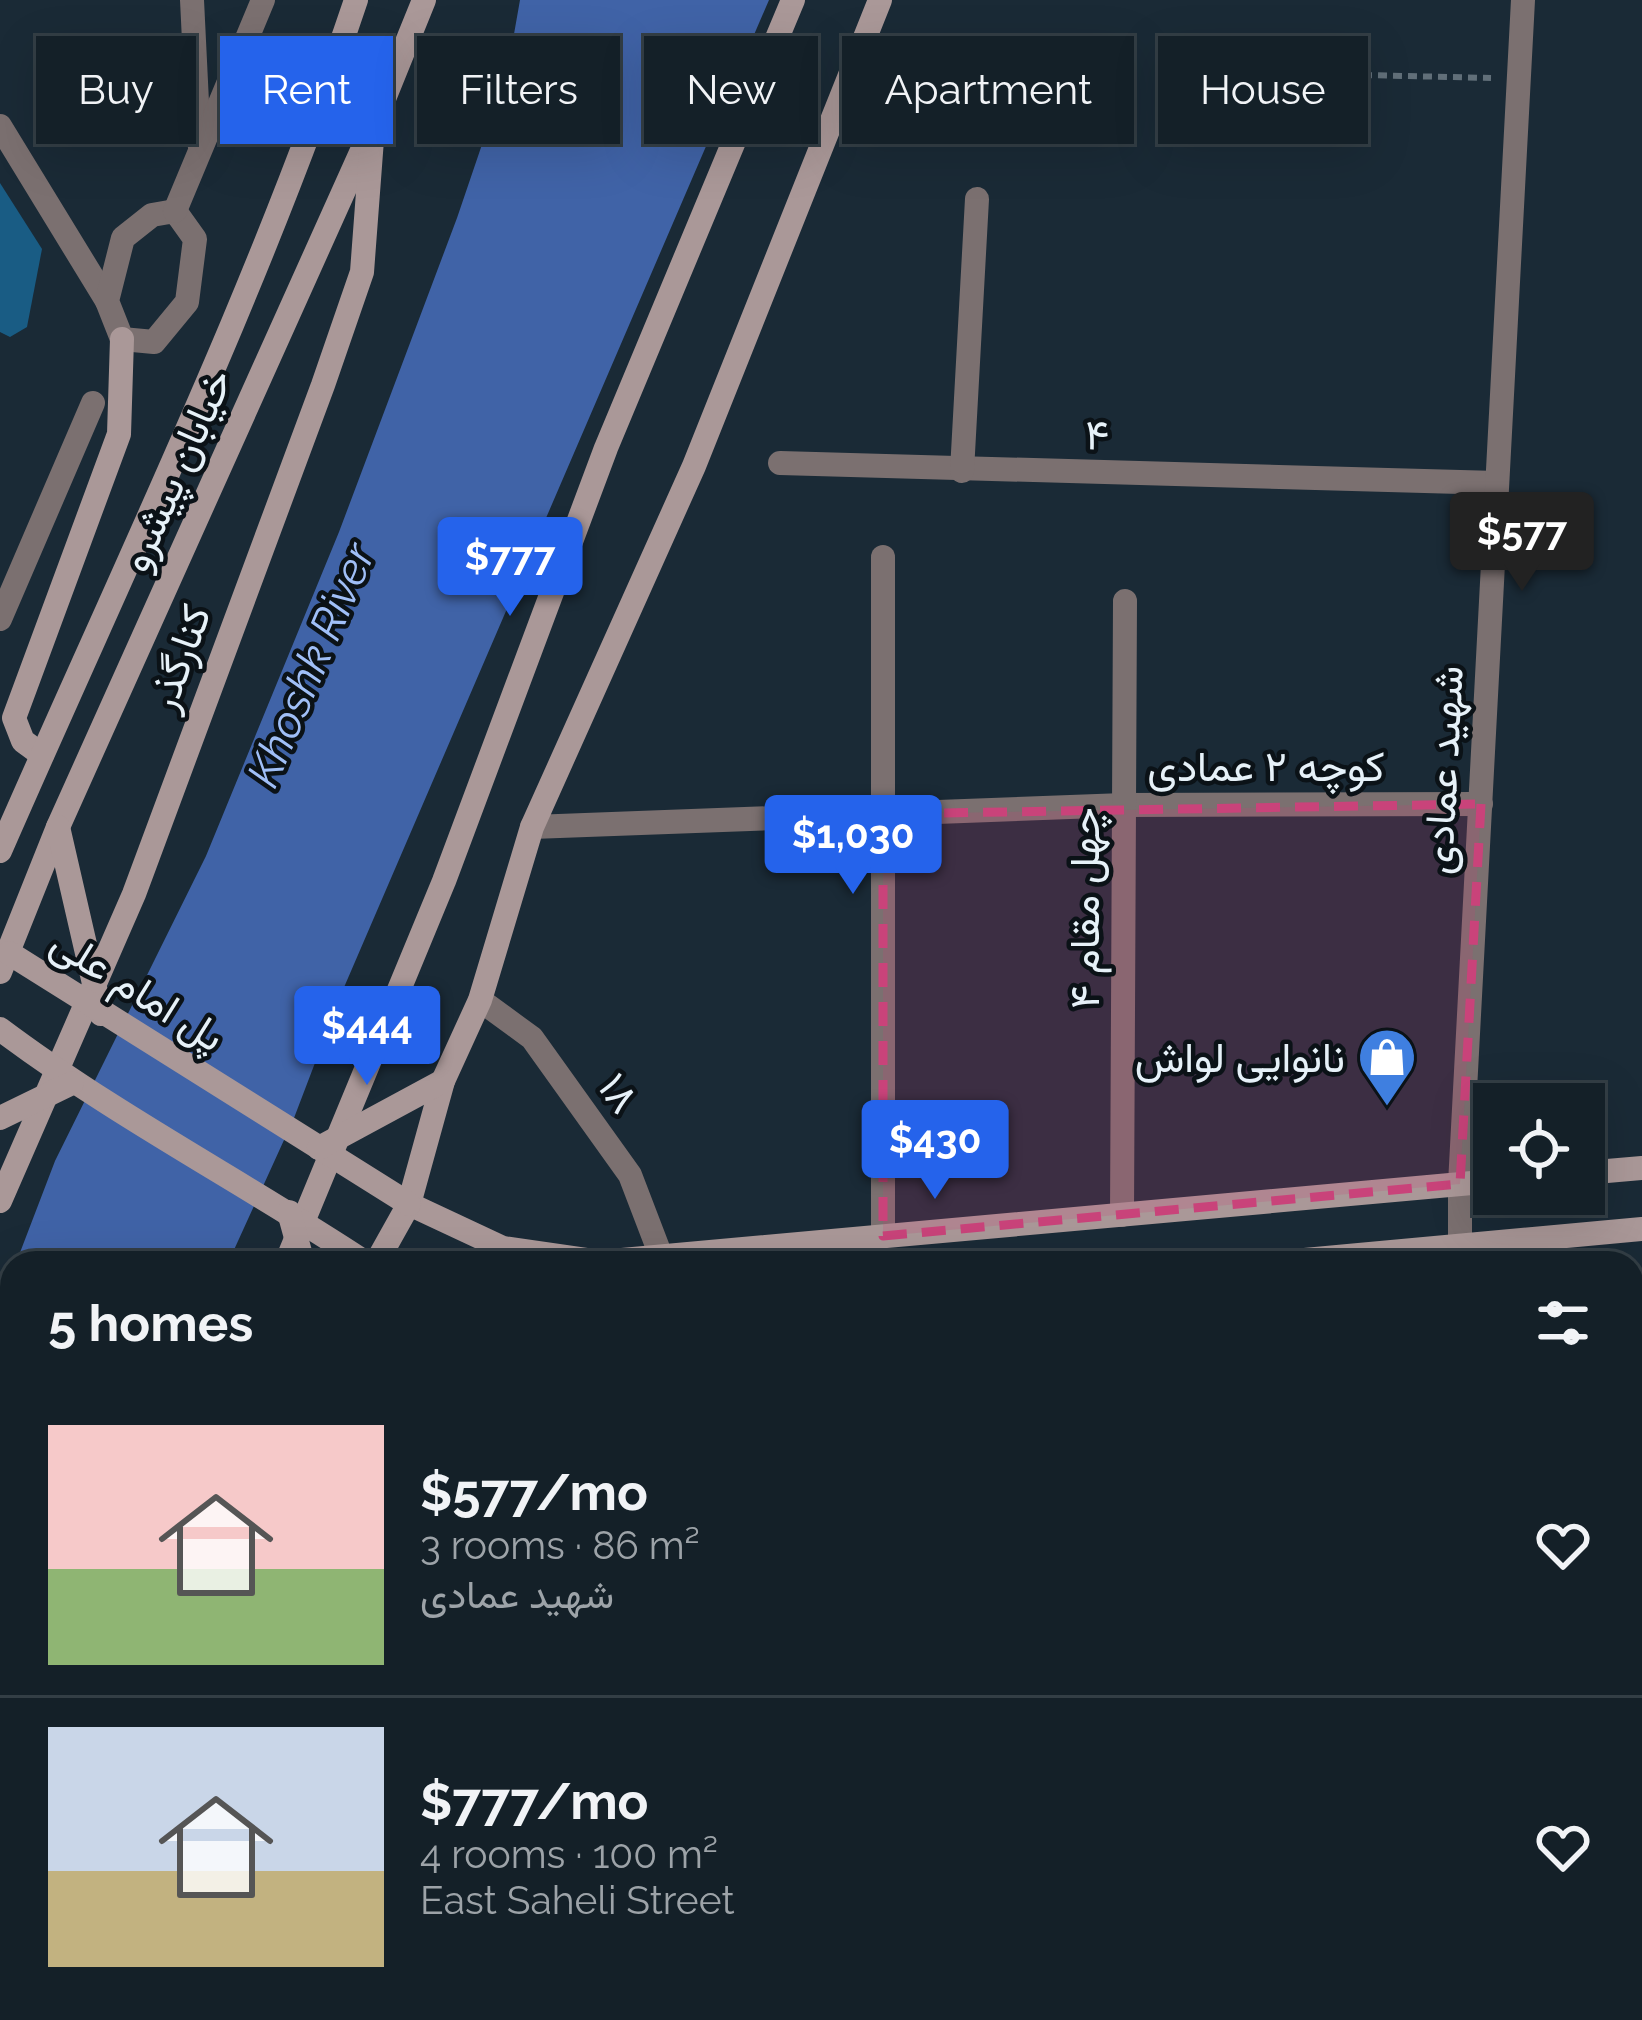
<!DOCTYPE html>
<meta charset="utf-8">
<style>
:root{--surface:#142028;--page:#1d2830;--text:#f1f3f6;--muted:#9da3a8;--line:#333e45;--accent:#2563eb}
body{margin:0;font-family:Raleway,Vazirmatn,sans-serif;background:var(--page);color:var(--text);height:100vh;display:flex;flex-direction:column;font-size:45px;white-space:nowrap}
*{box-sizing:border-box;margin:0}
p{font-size:39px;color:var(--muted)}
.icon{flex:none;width:66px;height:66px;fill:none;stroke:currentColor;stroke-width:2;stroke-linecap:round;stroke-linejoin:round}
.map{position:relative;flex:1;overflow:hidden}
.details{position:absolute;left:0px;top:1251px;width:1644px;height:771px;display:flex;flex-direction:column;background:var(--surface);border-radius:36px 36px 0 0;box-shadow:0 12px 48px #0002,0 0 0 3px var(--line)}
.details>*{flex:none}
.top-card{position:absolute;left:36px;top:36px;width:1572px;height:108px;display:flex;gap:24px}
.buttons{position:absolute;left:1473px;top:1083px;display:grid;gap:24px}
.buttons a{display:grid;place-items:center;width:132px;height:132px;border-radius:0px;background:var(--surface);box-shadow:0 12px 48px #0002,0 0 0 3px var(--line);font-size:60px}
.price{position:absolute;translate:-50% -102px;padding:0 27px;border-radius:12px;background:var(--accent);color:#fff;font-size:39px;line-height:78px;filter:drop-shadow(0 3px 6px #0008)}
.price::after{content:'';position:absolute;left:50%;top:72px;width:36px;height:27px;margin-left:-18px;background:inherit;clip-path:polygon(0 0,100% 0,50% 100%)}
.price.on{background:#222;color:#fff}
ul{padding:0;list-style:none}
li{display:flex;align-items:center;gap:36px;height:300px;padding:0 48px}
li+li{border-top:3px solid var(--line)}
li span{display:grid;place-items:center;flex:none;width:336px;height:240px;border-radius:0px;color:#555}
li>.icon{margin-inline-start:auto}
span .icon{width:144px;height:144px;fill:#fffc;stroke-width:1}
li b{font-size:51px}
h2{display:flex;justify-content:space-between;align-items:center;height:144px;padding:0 48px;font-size:51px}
.tag{padding:0 42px;border-radius:0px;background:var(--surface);box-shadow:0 12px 48px #0002,0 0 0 3px var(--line);font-size:42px;line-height:108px}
.tag.on{background:var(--accent);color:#fff}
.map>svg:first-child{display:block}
.built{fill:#1e3544}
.water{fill:#4063a7}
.building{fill:#195c84}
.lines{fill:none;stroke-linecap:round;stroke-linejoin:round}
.path{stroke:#616f79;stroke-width:6;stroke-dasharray:9 6;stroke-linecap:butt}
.minor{stroke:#7b7070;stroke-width:24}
.tertiary{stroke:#7b7070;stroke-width:24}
.secondary{stroke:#aa9898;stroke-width:24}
.secondary-bridge{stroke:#aa9898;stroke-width:24}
.marked{fill:#c9437a;fill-opacity:0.2;stroke:#c9437a;stroke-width:9;stroke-dasharray:24 15;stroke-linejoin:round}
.labels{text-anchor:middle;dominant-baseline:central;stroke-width:9;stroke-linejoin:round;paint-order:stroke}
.street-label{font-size:42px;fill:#e6f1f8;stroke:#0b1217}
.poi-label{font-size:42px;fill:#e6f1f8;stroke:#0b1217;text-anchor:end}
.water-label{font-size:45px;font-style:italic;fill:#a0bff7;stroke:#0b1217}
</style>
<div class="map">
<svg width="1642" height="2020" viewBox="0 0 1642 2020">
<rect width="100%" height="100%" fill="#1a2a36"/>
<polygon class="built" points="1642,1294 1642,1961 1632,1954 1632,1295"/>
<g class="water">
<polygon points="520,0 769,0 342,992 294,1118 228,1263 16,1263 55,1161 206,856 339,532 457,218 508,68"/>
<polygon points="12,1275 12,1775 0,1802 0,1306"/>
</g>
<polygon class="building" points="0,183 42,249 27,327 10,337 0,332"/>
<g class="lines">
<polyline class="path" points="1363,75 1491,78"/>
<g class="minor">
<polyline points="192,0 199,143"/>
<polyline points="0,126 107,301"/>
<polygon points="175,211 195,239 187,302 154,342 122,339 107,301 123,238 152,215"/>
<polyline points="175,211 263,0"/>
<polyline points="780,463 1497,483"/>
<polyline points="962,471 977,199"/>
<polyline points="883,557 883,1236"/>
<polyline points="0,619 93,403"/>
<polyline points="532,827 1124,805 1481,804"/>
<polyline points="480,1000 532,1038 630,1175 661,1256"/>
<polyline points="1122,1215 1125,601"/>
<polyline points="220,2010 223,2020"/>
<polyline points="614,2010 617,2020"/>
<polyline points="1267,2010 1274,2020"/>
<polyline points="870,2020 910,2010"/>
</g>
<g class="tertiary">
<polyline points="1460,1246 1460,1184 1523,0"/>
<polyline points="1632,1993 1642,2001"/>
<polyline points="1040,2010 1042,2020"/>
</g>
<g class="secondary">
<polyline points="42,755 23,741 14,718 119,434 122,339"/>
<path d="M0,851C123,569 258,292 356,0"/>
<polyline points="0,972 58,827 373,126 424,0"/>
<polyline points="1584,1173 1642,1168"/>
<polyline points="0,1201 134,894 323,385 362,272 373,126"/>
<polyline points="409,1204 503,1248 600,1262 1494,1181"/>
<polyline points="286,1263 444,881 606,448 793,0"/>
<polyline points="376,1263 409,1204 443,1081 480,1000 532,827 694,466 880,0"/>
<polyline points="1272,1263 1642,1229"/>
<polyline points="0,1949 12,1920"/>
<polyline points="25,2020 29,2010"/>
<polyline points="73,2020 77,2010"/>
<polyline points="1464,2020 1464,2010"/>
<polyline points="1514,2020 1514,2010"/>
</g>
<g class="secondary-bridge">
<polyline points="58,827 101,1014"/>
<polyline points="9,953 409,1204"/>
<path d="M0,1029C116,1116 245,1183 366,1263"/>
<polyline points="0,1118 72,1083"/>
<polyline points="319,1148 443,1081"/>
<polyline points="289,1212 303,1263"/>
</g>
</g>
<path class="marked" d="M1481,804L1460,1184L883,1236V814Z"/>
<defs>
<symbol id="shop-pin" viewBox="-11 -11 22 30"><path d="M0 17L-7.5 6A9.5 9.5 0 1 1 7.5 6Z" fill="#3f7fe0" stroke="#0b1217"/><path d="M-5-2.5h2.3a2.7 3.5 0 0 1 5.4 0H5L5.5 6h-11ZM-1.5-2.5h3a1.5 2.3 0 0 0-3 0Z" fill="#fff"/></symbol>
</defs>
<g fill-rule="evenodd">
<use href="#shop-pin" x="1354" y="1024" width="66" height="90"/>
</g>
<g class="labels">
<g class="street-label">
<text transform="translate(1097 435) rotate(1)">۴</text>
<text transform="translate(176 470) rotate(-66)">خیابان پیشرو</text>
<text transform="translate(179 658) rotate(-70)">کنارگذر</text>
<text x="1266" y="766">کوچه ۲ عمادی</text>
<text transform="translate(1443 770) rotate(-87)">شهید عمادی</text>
<text transform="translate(1084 908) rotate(-90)">چهل مقام ۴</text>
<text transform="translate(138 989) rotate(32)">پل امام علی</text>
<text transform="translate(619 1093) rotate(54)">۱۸</text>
</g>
<g class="poi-label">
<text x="1345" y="1057">نانوایی لواش</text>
</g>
<g class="water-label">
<text transform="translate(311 665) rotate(-67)">Khoshk River</text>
</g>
</g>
</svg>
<div class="buttons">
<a><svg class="icon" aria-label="locate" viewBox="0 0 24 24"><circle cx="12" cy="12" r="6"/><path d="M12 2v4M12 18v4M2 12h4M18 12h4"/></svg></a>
</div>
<b class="price on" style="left:1522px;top:594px">$577</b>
<b class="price" style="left:510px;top:619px">$777</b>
<b class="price" style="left:853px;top:897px">$1,030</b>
<b class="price" style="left:367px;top:1088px">$444</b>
<b class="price" style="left:935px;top:1202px">$430</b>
<div class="top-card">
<a class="tag">Buy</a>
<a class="tag on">Rent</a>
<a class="tag">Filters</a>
<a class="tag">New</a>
<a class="tag">Apartment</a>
<a class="tag">House</a>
</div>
<section class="details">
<h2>5 homes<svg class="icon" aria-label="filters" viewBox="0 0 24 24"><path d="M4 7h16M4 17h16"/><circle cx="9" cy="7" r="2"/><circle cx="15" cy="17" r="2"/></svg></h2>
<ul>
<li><span style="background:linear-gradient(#f6c9c9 60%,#8fb573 0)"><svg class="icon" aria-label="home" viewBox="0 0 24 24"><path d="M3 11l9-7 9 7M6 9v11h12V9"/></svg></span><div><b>$577/mo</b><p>3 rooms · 86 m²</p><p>شهید عمادی</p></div><svg class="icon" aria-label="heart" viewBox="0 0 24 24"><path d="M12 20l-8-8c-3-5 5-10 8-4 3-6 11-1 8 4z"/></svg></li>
<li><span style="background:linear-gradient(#c9d6e8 60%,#c2b280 0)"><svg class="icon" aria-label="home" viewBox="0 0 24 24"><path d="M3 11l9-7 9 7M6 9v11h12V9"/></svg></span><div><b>$777/mo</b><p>4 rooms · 100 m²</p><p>East Saheli Street</p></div><svg class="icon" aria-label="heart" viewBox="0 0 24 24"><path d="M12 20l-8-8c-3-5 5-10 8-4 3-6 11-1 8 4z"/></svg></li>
</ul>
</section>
</div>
